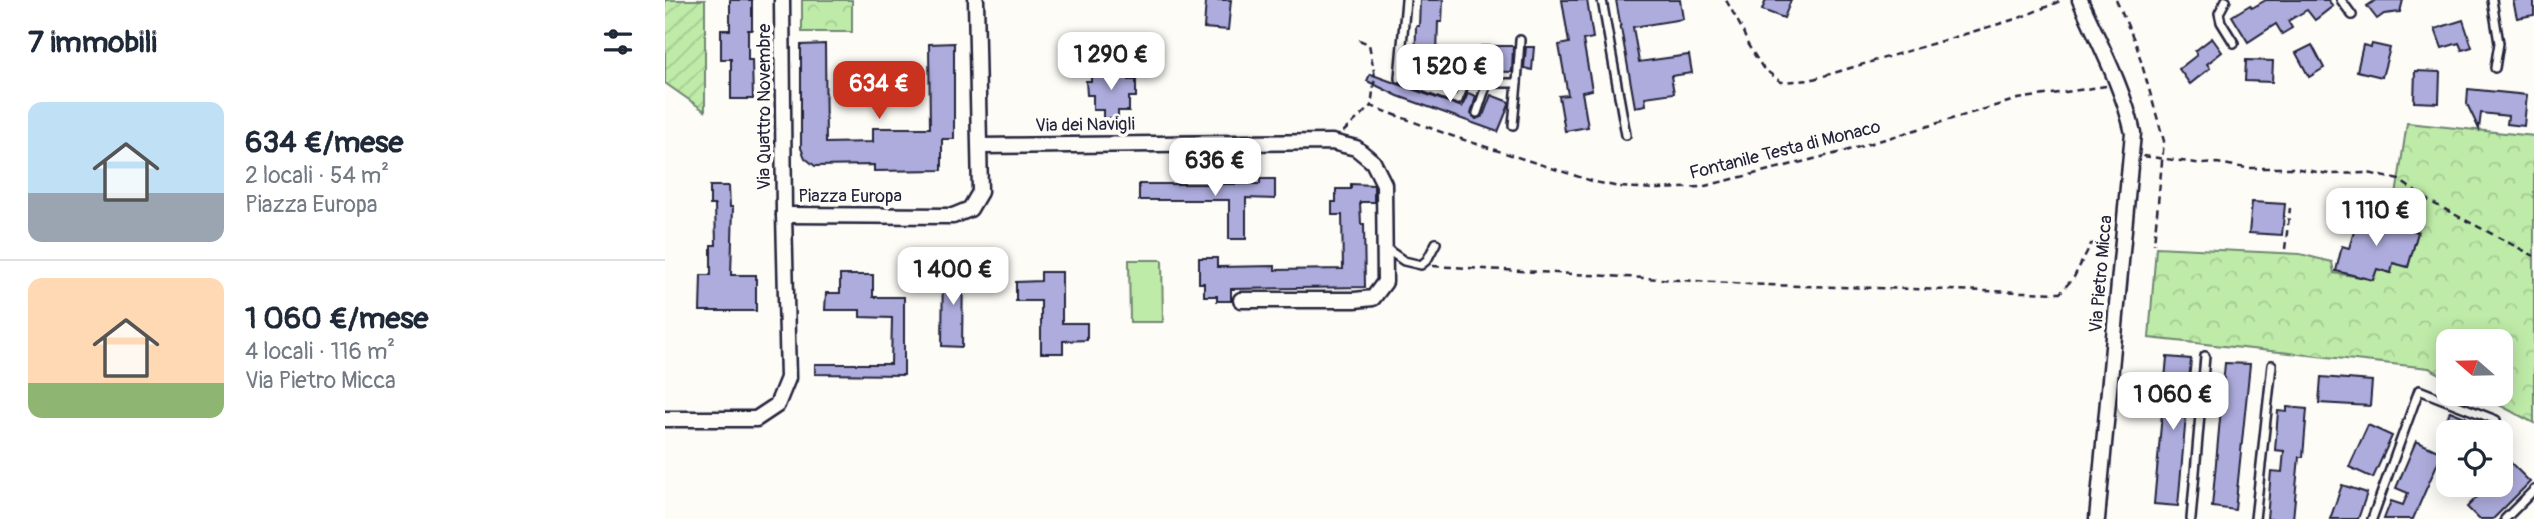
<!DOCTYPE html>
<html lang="it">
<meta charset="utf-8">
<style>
:root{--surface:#fff;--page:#f2f2f3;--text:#1f2937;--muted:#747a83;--line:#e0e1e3;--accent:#c8321e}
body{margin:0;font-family:Pangolin,sans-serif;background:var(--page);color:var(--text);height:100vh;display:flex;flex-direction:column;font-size:26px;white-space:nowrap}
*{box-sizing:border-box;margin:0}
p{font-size:23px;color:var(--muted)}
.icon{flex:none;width:38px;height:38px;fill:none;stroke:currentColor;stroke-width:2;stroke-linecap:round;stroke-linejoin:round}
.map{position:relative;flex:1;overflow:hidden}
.drawer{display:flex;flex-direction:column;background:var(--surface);width:665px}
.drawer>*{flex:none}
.needle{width:46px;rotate:290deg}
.buttons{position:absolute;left:1771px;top:329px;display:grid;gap:14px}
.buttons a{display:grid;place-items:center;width:77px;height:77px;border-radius:14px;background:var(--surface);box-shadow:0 4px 18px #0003;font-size:35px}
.price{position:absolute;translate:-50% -60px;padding:0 16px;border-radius:14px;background:#fff;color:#222;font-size:23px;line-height:46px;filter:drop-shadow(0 2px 4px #0008)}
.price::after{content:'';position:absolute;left:50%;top:42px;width:21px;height:16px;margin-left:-10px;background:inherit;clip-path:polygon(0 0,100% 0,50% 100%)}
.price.on{background:var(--accent);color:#fff}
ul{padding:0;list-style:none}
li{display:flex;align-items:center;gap:21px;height:175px;padding:0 28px}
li+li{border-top:2px solid var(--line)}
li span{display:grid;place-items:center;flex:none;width:196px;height:140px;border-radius:14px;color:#555}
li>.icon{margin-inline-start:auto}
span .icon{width:84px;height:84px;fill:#fffc;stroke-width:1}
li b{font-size:30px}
h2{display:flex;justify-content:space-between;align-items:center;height:84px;padding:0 28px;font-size:30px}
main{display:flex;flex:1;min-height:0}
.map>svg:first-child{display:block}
.park{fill:url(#park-crowns);stroke:#708672;stroke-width:2}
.garden{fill:url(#garden-furrows);stroke:#708672;stroke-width:2}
.pitch{fill:#beeba8;stroke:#708672;stroke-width:2}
.building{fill:#adacdd;stroke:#22223b;stroke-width:2}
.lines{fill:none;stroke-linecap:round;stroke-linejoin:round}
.lane-casing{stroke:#22223b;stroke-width:12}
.street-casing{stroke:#22223b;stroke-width:19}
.path{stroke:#22223b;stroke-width:2.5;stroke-dasharray:7 5;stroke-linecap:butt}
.lane{stroke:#fdfcf7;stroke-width:7}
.street{stroke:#fdfcf7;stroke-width:14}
.labels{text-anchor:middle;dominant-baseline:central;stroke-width:7;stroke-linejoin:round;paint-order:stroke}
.street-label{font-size:18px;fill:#22223b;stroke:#fdfcf7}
</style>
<main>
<section class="drawer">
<h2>7 immobili<svg class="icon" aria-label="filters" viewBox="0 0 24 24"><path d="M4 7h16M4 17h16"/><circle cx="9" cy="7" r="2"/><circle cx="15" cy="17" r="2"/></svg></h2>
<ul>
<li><span style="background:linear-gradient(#bfe0f5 65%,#9aa5b1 0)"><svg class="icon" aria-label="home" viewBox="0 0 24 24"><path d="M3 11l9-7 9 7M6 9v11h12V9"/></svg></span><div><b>634 €/mese</b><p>2 locali · 54 m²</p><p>Piazza Europa</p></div></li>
<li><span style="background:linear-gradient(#ffd9b3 75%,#8fb573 0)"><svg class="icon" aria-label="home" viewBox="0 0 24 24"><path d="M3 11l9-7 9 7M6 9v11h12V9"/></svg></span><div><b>1 060 €/mese</b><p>4 locali · 116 m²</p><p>Via Pietro Micca</p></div></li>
</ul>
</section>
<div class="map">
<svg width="1869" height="519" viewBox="0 0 1869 519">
<defs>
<pattern id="park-crowns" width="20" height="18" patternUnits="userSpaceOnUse" patternTransform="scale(1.75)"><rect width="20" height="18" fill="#beeba8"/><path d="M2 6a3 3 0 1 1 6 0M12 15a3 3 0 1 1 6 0" fill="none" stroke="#a3c992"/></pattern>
<pattern id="garden-furrows" width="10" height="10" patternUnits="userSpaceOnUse" patternTransform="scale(1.75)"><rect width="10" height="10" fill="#beeba8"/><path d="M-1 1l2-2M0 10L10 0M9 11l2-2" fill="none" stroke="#a3c992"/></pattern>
</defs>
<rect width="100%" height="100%" fill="#fdfcf7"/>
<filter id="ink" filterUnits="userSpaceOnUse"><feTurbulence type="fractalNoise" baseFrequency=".0143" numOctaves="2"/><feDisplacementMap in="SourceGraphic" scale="14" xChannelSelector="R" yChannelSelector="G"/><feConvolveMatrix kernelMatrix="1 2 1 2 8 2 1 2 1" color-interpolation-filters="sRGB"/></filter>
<g filter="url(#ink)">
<g class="park">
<rect x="137" y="0" width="50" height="32"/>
<polygon points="1742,123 1869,136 1869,423 1813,394 1836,394 1836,341 1783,341 1783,378 1764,368 1484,338 1491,247 1635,254 1667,262 1669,273 1708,279 1712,269 1725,273 1728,263 1743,267 1753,232 1729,209"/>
</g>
<polygon class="garden" points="0,0 40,0 40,111 0,83"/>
<polygon class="pitch" points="464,260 497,260 498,322 465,322"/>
<g class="building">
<polygon points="65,0 87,0 87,30 83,30 83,60 87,60 88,99 66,99 66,59 56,59 56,30 65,30"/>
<polygon points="541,0 566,0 563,30 539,28"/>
<polygon points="755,0 778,0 777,22 773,22 772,53 809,54 809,52 816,52 816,46 848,46 847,72 815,71 815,76 799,77 795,80 750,77 751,26 754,26"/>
<polygon points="897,0 922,0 928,38 918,40 927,90 917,92 923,127 900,131 894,96 903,95 894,45 904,43"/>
<polygon points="951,0 1015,0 1018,19 968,27 974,62 1024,55 1027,73 1006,76 1009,93 980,97 981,105 970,107"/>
<polygon points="1101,0 1126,0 1119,18 1097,10"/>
<polygon points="1601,0 1663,0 1668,6 1650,20 1642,10 1623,21 1627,28 1617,34 1611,24 1583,42 1567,16 1585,5 1587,8"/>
<polygon points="1711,0 1738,0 1735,12 1719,14 1712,19 1702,6"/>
<polygon points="1848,0 1869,0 1869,15 1852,18"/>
<polygon points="1798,20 1807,47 1797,50 1794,43 1777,48 1770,29"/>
<polygon points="1547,38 1557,52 1542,64 1545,68 1525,84 1514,69 1532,55 1530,51"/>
<polygon points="289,43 289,139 277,139 277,170 209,171 209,165 150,166 140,158 136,148 136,45 160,44 161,143 208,142 208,128 265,128 264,44"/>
<polygon points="1707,44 1725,48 1717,77 1692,71 1698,45 1706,47"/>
<polygon points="1647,45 1659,68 1644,77 1631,53"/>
<polygon points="861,47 869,47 867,70 859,68"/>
<polygon points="1581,60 1608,61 1607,82 1580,81"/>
<polygon points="435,69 451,69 451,75 464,75 464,80 471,80 471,97 464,97 464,111 453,111 453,118 438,118 438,110 428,110 428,95 422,95 421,81 426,81 426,75 436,75"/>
<polygon points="1750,71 1775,72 1774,103 1749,102"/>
<polygon points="705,74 797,107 803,93 811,96 806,114 811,119 818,116 826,95 844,102 844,105 833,132 733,96 702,81"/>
<polygon points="1803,89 1862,95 1859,126 1842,124 1843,116 1816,113 1814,129 1802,104"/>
<polygon points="595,179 610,179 610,199 581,198 581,239 564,239 564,200 474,200 474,184 595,184"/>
<polygon points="686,184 709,185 709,202 695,202 696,224 699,224 700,287 566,289 566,301 552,301 552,296 539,296 539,283 534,283 534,258 552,258 552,267 610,266 610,270 678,269 677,215 667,215 667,202 671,202 671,189 686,189"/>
<polygon points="45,186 64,186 65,207 68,207 66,275 91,275 91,311 35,311 36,275 46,275 46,245 51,245 50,205 45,205"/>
<polygon points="1587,202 1620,204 1617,235 1584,233"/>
<polygon points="1694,215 1753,232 1743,267 1728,263 1726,273 1712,269 1708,280 1671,271 1677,246 1684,248"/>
<polygon points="278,268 298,268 297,347 277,346"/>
<polygon points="376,272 397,272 397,323 422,323 422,340 398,341 398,353 376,353 376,301 351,301 351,282 376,281"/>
<polygon points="175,275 208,275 208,297 239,297 239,375 150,374 150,364 226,364 227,318 195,317 195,310 160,310 161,293 175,293"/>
<polygon points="1502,357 1526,359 1513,506 1489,504"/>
<polygon points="1560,363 1585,364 1570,510 1547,507"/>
<polygon points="1656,377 1707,381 1705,406 1654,403"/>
<polygon points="1622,407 1642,409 1638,457 1634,457 1628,519 1602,519 1606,471 1617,472 1619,451 1610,450 1613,411 1622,412"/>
<polygon points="1785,411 1837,432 1777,432"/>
<polygon points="1703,425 1727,436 1708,478 1684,467"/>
<polygon points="1751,441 1777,453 1748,519 1719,519 1726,501 1738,505 1743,493 1731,488"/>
<polygon points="1836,453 1865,482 1828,519 1814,519 1802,507 1824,485 1836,485"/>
<polygon points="1677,485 1702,493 1693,519 1665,519"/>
</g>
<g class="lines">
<defs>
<g id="lane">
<polyline points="741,0 734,78 793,100 800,83 852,83 855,40"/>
<polyline points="937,0 961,135"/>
<polyline points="1561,0 1554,13 1556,22 1569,43"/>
<polyline points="1676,0 1687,15"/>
<polyline points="1827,0 1834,43 1830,68"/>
<polyline points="812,113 822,83"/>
<polyline points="848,125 852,83"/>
<polyline points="720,248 739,261 756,265 762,260 771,243"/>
<polyline points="1526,519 1540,356"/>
<polyline points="1590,519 1607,365"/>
<polyline points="1707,519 1754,390 1831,420"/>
<polyline points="1840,519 1869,490"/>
</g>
<g id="street">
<path d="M1415,0C1434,43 1458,87 1468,133L1432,519"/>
<polyline points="315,146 667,142 691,148 708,162 719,184 720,282 708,298 690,300 576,300"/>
<polyline points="119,215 288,216 305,209 315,192 311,0"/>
<polyline points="0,419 91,419 112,405 123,378 119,215 117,0"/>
</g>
</defs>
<use href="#lane" class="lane-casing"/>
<use href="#street" class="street-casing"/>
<g class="path">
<polyline points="1061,0 1077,29 1083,45 1098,68 1116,82 1145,80 1354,18 1398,0"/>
<polyline points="1451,0 1471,44 1499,141 1489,244"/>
<polyline points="694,40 704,44 710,77 706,106 787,136 930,182 954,187 993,189 1036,187 1177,152 1353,99 1441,86"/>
<polyline points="678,132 706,106"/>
<polyline points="1478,156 1539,164 1552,163 1581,168 1628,168 1664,174 1703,173 1734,180 1764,201 1869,256"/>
<polyline points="1620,249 1625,208"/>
<polyline points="768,266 1101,285 1395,293 1409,277 1426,244 1444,243"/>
</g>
<use href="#lane" class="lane"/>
<use href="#street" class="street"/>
</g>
</g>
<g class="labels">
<g class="street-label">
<text transform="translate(99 107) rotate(-90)">Via Quattro Novembre</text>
<text transform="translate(420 125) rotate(-1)">Via dei Navigli</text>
<text transform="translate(1120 150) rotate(-14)">Fontanile Testa di Monaco</text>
<text x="185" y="196">Piazza Europa</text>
<text transform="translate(1436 274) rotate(-85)">Via Pietro Micca</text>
</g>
</g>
</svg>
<div class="buttons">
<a><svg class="needle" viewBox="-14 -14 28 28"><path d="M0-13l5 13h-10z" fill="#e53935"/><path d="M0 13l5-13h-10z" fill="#747a83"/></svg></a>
<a><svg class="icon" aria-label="locate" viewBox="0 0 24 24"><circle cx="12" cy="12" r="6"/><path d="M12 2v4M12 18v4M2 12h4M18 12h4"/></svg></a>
</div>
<b class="price" style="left:446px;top:92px">1 290 €</b>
<b class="price" style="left:785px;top:104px">1 520 €</b>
<b class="price on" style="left:214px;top:121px">634 €</b>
<b class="price" style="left:550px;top:198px">636 €</b>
<b class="price" style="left:1711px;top:248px">1 110 €</b>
<b class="price" style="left:288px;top:307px">1 400 €</b>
<b class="price" style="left:1508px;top:432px">1 060 €</b>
</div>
</main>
